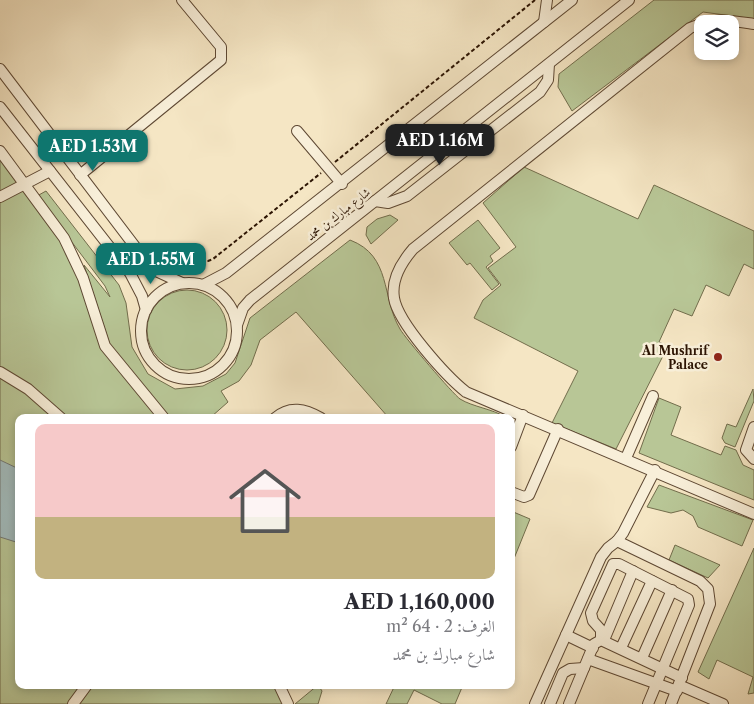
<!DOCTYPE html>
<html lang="ar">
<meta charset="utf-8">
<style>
:root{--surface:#fff;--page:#f2f2f3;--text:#2b2b33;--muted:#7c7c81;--accent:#0f766e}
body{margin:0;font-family:"Libre Caslon Text",Amiri,serif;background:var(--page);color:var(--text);direction:rtl;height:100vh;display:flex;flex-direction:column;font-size:19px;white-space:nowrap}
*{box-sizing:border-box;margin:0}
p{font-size:16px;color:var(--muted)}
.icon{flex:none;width:28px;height:28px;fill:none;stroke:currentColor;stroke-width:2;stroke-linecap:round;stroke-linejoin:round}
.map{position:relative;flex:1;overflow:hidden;direction:ltr}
.sheet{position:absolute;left:15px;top:414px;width:500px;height:275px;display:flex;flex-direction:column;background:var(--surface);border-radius:10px;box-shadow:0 2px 8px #0003;direction:rtl}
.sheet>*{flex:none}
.controls{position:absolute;left:694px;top:15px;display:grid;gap:10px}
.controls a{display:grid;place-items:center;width:45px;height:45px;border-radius:10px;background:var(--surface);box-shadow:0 2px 8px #0003;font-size:25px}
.price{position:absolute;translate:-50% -42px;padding:0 11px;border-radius:10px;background:var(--accent);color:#fff;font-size:16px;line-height:32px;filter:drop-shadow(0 1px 2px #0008)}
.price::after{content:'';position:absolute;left:50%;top:30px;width:15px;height:11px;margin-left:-8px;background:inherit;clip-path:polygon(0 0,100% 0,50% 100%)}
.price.active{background:#222;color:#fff}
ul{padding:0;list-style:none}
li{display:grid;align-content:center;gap:10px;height:265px;padding:0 20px}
li span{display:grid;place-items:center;height:155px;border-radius:10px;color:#555}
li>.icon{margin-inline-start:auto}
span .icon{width:90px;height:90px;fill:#fffc;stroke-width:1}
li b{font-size:21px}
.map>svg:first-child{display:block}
.green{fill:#b8c696;stroke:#726d4c}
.water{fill:#a2bdbf;stroke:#737974}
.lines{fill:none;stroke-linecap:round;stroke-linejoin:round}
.minor-casing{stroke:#5e4833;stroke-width:12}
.path{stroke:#2c1403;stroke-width:2;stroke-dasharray:4 2.5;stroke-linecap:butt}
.minor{stroke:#f8efd9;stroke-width:10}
.poi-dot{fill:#8f2418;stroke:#f8efd9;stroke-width:2}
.labels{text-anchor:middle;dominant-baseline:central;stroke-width:5;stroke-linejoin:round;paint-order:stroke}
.street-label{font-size:12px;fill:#2c1403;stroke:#f8efd9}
.poi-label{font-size:12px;font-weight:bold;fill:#2c1403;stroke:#f8efd9;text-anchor:end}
</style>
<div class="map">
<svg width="754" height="704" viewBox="0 0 754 704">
<rect width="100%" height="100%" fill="#f5e6c4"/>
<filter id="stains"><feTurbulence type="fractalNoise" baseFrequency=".004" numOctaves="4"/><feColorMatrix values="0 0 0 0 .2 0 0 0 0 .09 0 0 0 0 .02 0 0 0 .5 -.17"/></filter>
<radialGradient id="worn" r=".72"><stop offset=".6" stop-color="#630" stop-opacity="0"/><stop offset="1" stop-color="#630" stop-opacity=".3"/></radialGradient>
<g class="green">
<polygon points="654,0 754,0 754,19 703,12 572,111 558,87 559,74"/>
<polygon points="0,152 78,255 112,355 158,417 19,418 19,685 276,685 286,704 0,704"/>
<polygon points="524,167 638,219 654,185 754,231 754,269 744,264 729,296 706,285 692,316 674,309 659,342 668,346 616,449 552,423 578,371 474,318 483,300 501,285 488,268 516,247 483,203"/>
<path d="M46,191L119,285L126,303L132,347L148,374L175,389L203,386L226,374L235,363L250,318L350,240C392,256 381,297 400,329C405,338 453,394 460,399C473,407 493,409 505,417H388L296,312L260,340L251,365L239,381L221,391L228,402L211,417H168L112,351L84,265L110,297L105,286L37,196Z"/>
<polygon points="390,215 398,220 371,244 366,235 367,227 377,219"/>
<polygon points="478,220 500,248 490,256 493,261 486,267 499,284 492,290 470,263 467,265 449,243"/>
<circle cx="187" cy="330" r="40"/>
<polygon points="753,389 754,401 735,447 725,443 722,438 727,424 736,427"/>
<polygon points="659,398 681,407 671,435 721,455 725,446 736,450 743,465 754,470 754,500 639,453"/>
<polygon points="659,485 753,520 742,546 698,527 693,516 683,510 671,513 647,507"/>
<polygon points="511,511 530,519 511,566"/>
<polygon points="675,545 720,565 708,578 669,560"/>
<polygon points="754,548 754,693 748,694 753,677 717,660 709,679 698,672"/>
<polygon points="318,685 322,691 318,704 295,704"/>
<polygon points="395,685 463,685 455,704 442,704 414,690 407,704 386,704"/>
</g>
<polygon class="water" points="0,460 19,469 19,543 0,537"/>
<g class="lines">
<defs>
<g id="minor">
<polyline points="544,22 547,0"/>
<path d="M754,24C728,20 715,17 690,28L413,249C401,263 391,280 394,298C398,323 446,376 466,392L754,514"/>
<polyline points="0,69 146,261 156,271 182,283"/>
<polyline points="0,107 130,273 142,296 146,310"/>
<polyline points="297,131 342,184"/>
<polyline points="0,151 64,238 83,278 105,346 164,418"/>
<polyline points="80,175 221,60 221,47 182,0"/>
<polyline points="0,197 50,171"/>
<polyline points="375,201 388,203 407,196 540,92 548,80 549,64"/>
<circle cx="189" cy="331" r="48"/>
<polyline points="203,285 226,273 572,0"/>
<polyline points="237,325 243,308 250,300 629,0"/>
<polyline points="0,372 28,389 61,418"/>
<path d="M275,418C290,405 305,409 321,418"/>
<polyline points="754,427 746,450 754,459"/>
<polyline points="511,447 523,415"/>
<polyline points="626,458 653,396"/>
<polyline points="511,492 524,497 529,495 558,429"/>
<polyline points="617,541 623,533 655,470"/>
<polyline points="566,635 593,648"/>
<polyline points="601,640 601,630 593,621 591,613 613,564 619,564 688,599 689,605 648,704"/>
<polyline points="604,640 633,571"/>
<polyline points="621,648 652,581"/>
<polyline points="642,658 672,590"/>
<polyline points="588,659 677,691"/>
<polyline points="279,685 288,704"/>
<polyline points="679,685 723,704"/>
<polyline points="73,704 87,685"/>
<polyline points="535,704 601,557 608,548 617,541 700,581 708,589 710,604 671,704"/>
<polyline points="550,704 563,673 570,669 584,668"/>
<polyline points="569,704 594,644 601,640 682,678"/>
</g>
</defs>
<use href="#minor" class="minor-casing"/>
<g class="path">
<polyline points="335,162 535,0"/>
<polyline points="162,262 208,261 213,259 321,173"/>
</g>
<use href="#minor" class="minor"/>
</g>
<circle class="poi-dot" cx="718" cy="357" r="5"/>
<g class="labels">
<g class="street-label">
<text transform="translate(338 214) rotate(-38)">شارع مبارك بن محمد</text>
</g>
<g class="poi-label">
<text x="708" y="350">Al Mushrif<tspan x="708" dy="14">Palace</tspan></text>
</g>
</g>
<rect width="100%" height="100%" filter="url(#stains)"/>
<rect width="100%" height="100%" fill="url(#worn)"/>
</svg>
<div class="controls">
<a><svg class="icon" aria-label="layers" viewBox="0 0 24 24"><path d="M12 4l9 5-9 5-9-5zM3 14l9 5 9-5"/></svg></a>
</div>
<b class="price active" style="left:440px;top:166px">AED 1.16M</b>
<b class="price" style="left:93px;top:172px">AED 1.53M</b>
<b class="price" style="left:151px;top:285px">AED 1.55M</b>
<section class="sheet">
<ul>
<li><span style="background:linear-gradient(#f6c9c9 60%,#c2b280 0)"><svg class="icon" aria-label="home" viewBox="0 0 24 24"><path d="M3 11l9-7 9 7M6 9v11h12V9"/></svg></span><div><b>AED 1,160,000</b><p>الغرف: 2 · 64 m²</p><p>شارع مبارك بن محمد</p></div></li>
</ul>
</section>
</div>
